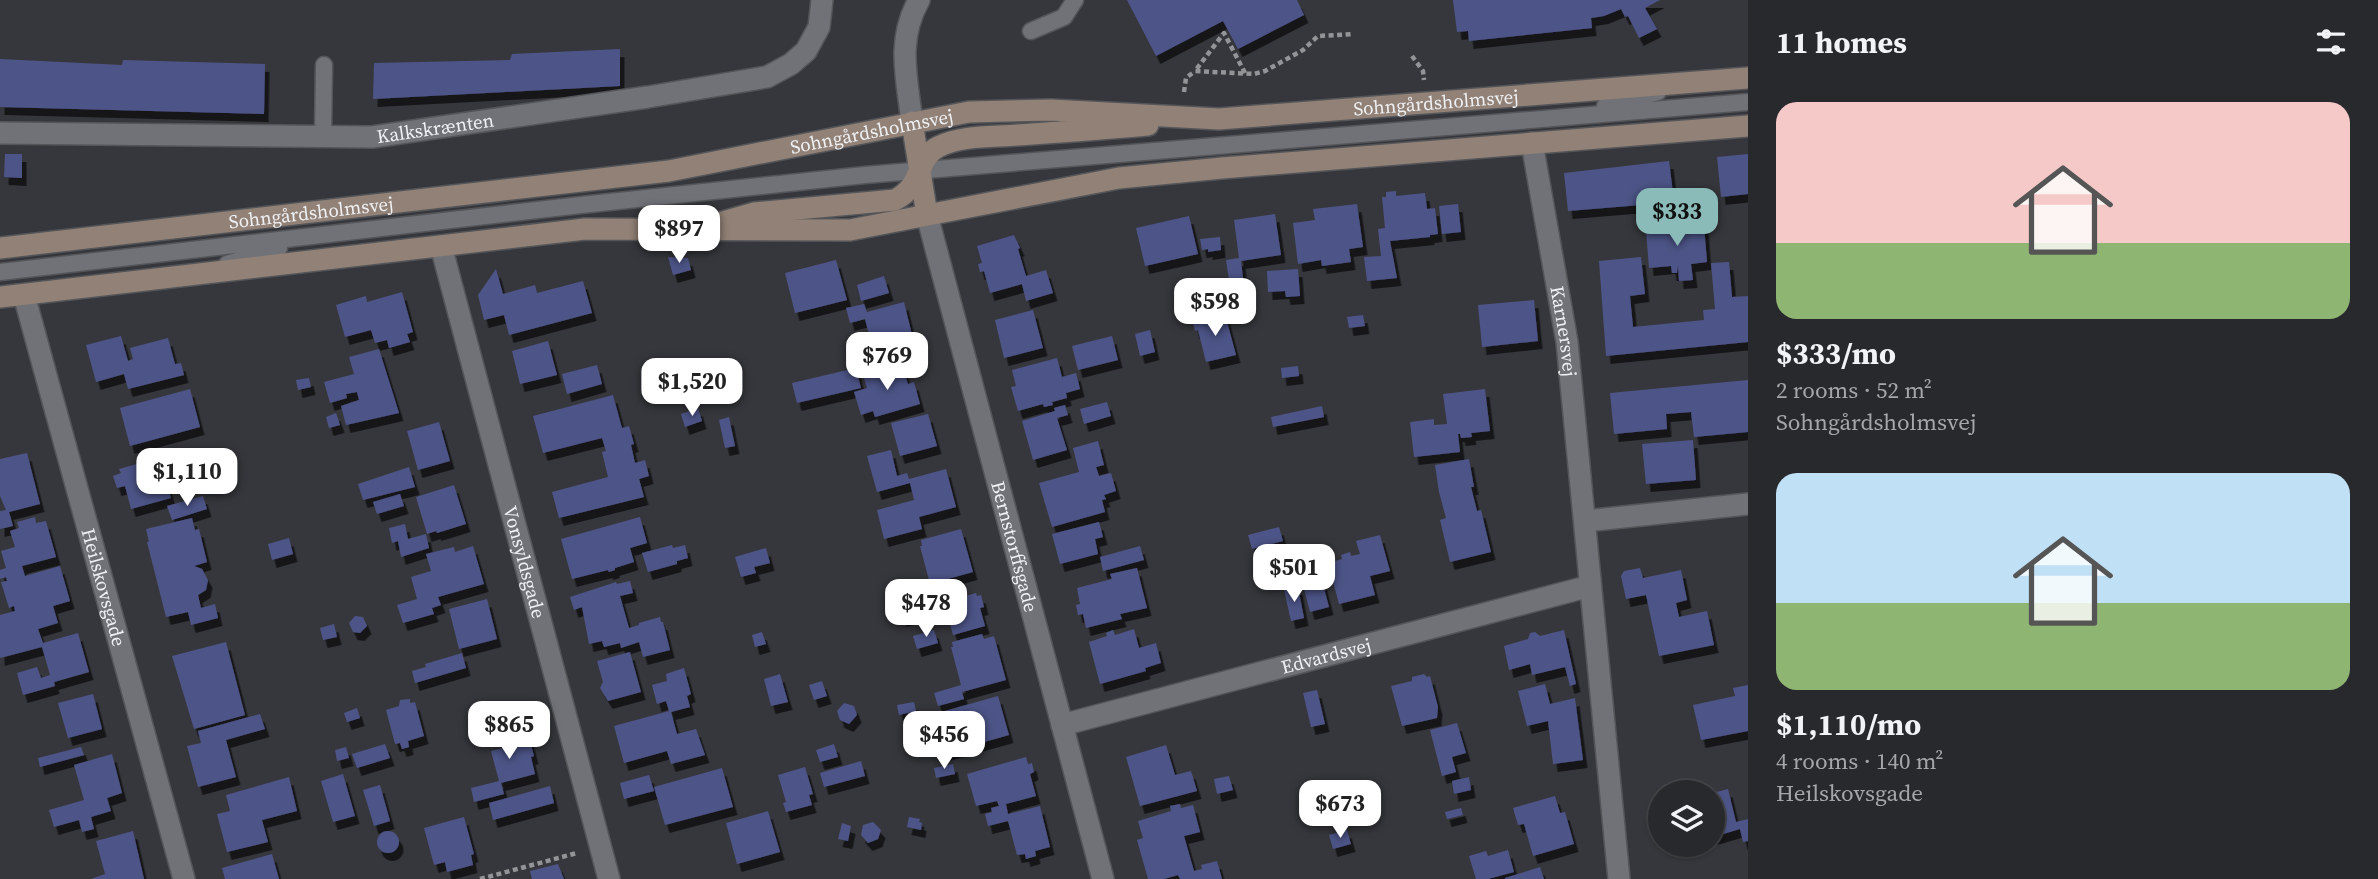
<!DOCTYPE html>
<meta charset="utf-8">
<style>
:root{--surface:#28292d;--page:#343539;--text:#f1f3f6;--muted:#a5a6aa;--line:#444549;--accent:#8bbbb9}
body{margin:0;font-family:"Source Serif 4",serif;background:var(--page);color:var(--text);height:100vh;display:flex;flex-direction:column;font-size:26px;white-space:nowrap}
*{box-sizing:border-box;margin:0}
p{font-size:23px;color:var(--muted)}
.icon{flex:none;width:38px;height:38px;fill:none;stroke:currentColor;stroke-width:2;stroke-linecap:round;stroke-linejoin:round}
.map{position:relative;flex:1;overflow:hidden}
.panel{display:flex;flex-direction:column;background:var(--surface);width:630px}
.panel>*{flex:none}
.tools{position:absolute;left:1648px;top:780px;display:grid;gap:14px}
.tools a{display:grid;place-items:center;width:77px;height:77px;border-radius:50%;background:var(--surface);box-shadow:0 2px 5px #0004,0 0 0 2px var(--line);font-size:35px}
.price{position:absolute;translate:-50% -60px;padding:0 16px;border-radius:14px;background:#fff;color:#222;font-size:23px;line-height:46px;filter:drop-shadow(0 2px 4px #0008)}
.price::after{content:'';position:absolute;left:50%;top:42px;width:21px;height:16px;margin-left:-10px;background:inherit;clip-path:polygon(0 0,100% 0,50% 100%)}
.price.selected{background:var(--accent);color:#111}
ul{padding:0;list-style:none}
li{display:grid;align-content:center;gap:14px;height:371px;padding:0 28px}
li span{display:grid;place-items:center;height:217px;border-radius:21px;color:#555}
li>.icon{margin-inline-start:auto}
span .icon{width:126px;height:126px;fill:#fffc;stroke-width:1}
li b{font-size:30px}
h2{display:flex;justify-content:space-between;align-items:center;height:84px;padding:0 28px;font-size:30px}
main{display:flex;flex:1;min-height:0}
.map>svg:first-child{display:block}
.building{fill:#4e5488;filter:url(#shadow)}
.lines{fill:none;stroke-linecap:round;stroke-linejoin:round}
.lane-casing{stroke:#545559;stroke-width:19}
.street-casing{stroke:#545559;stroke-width:24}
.secondary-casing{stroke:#545559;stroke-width:24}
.path{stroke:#939498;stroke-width:4.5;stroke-dasharray:5 3.5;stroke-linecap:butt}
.lane{stroke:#717278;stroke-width:16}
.street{stroke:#717278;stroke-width:21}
.secondary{stroke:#918176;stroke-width:21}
.labels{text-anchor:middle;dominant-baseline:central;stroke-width:5;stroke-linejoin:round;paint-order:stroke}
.street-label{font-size:19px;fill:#eff0f3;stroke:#2c2d32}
</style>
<main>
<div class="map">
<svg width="1748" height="879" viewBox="0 0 1748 879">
<defs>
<filter id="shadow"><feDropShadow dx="4.5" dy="8" stdDeviation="0" flood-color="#0009"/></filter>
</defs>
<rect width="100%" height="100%" fill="#36373c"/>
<g class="building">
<polygon points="1127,0 1297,0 1304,15 1238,49 1223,21 1156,56"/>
<polygon points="1453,0 1660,0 1645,8 1657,29 1639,38 1628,16 1625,17 1621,9 1604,16 1591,18 1592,28 1469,41 1468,31 1457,32"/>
<polygon points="620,49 620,86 373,99 374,63 510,60 512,54"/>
<polygon points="0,59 122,65 123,60 265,64 264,114 0,107"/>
<polygon points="5,154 22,154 22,178 4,177"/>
<polygon points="1748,154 1748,194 1721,197 1717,157"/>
<polygon points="1669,161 1674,201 1653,204 1654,213 1642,214 1641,205 1568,211 1564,173"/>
<polygon points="1396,191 1396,196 1425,193 1427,209 1435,208 1438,234 1430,235 1430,237 1390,241 1397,278 1367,281 1364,257 1381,256 1378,229 1385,228 1382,197 1386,197 1386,192"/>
<polygon points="1357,204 1363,247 1349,249 1351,262 1322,266 1321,260 1298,264 1293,223 1315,220 1313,209"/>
<polygon points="1458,204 1461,232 1442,234 1439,206"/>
<polygon points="1275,214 1281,255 1241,261 1243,278 1229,280 1226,260 1239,258 1234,220"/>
<polygon points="1189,216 1198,254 1145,266 1136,228"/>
<polygon points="1663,217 1672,217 1673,228 1704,225 1707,262 1691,264 1693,280 1679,281 1678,265 1677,273 1672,273 1671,266 1649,268 1646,230 1664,228"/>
<polygon points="1014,235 1020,248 1018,249 1026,276 1046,270 1053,293 1026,301 1022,284 990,293 984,271 980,272 978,264 982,263 977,246"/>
<polygon points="1220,237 1221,250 1208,252 1208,249 1202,250 1200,239"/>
<polygon points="668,257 688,258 691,270 673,275"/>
<polygon points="1641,257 1645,294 1630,296 1633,327 1704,320 1703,310 1715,309 1711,263 1729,262 1732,297 1748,296 1748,342 1606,356 1599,261"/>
<polygon points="836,260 847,300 795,313 785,273"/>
<polygon points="496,269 503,294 535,285 537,293 583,281 592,313 509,335 504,315 484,320 478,295"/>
<polygon points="1298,269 1300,296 1286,297 1285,291 1268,292 1267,271"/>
<polygon points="884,276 889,293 861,301 857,285"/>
<polygon points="402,292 413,332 407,334 410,342 389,348 387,340 375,343 371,330 345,337 336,305 366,296 367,302"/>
<polygon points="1534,300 1538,341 1482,347 1478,305"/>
<polygon points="904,302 914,343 874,354 865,319 850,323 846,308 864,304 867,312"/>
<polygon points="1033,310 1043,348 1004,358 995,320"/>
<polygon points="1225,314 1236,355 1206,362 1198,330 1195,331 1193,322"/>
<polygon points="1363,315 1365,326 1349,328 1347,317"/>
<polygon points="1150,330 1155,352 1140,356 1135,334"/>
<polygon points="121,336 128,361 133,359 130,348 168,338 175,364 181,363 184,375 128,389 124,374 96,382 86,345"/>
<polygon points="1112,336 1118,360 1078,370 1072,346"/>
<polygon points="548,341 557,375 520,384 512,351"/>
<polygon points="379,349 399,413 346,425 341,406 359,400 357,392 346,394 347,398 330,403 324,382 354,374 349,357"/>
<polygon points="1057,358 1062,377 1076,373 1080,389 1066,393 1067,398 1052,402 1053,405 1044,407 1043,404 1018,411 1011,387 1016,386 1012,370"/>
<polygon points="902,364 908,384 914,382 920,404 875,417 873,411 861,415 854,392 867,388 863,375"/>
<polygon points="597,365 602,384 567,394 562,374"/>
<polygon points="1298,366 1299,376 1282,378 1281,368"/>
<polygon points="856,368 861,388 797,403 792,383"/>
<polygon points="309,378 311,387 298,390 296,380"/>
<polygon points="1748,380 1748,432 1694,437 1691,412 1666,414 1667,429 1614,434 1610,393"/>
<polygon points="190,389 200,427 130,446 120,408"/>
<polygon points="1485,389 1490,431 1471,433 1472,437 1461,438 1460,434 1458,434 1460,452 1414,457 1410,422 1434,419 1434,425 1447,424 1443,394"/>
<polygon points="613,395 622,428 629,426 634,444 631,445 635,463 645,460 649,476 639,479 644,497 559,518 552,492 608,477 602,452 606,451 602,438 543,453 533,416"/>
<polygon points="1107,402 1111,416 1084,424 1080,409"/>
<polygon points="1065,405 1068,415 1057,418 1067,450 1033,460 1022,421 1055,411 1054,408"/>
<polygon points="1322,406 1324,417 1273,427 1271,417"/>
<polygon points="698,408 702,421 685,427 681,414"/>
<polygon points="336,413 340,425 329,428 326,417"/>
<polygon points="928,414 937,446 900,456 891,423"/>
<polygon points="729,417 735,446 725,448 719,420"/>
<polygon points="439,422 450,461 418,470 407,431"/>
<polygon points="1693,440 1696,480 1646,484 1642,444"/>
<polygon points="1098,441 1104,465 1096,467 1099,476 1111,473 1116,491 1104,495 1106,499 1102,500 1105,512 1052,527 1039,483 1079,472 1073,448"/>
<polygon points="891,450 897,476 907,473 909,479 946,469 956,507 919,517 922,529 884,539 877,510 914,500 910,483 877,492 867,456"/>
<polygon points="27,453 40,504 9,512 13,526 0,529 0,511 6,510 0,496 0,459"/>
<polygon points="159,458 171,498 131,509 125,486 117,488 113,476 121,473 119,469"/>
<polygon points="1469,459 1474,487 1471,487 1477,511 1481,510 1491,552 1450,562 1440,520 1446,518 1439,492 1435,465"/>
<polygon points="409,467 415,487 363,500 358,484"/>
<polygon points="454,485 466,524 437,533 436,531 427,534 416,497"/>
<polygon points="400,494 404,506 377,514 373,502"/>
<polygon points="203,496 207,509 172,520 167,506"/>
<polygon points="35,517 36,523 46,521 56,557 22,566 25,576 60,566 70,601 53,606 58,623 38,629 43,643 78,633 89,672 54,682 55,686 23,695 17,673 37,667 41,678 50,675 42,647 0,658 0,615 15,611 14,606 9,608 1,582 7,581 6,577 0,579 0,570 6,568 1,551 15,547 10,531 19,528 17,522"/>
<polygon points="640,517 647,543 630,548 634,562 615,568 615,570 609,572 608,570 572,579 561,539"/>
<polygon points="192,518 195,530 199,529 207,562 194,566 202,569 208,580 206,590 198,595 201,608 215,604 218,618 191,625 188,612 166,617 147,542 149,542 146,529"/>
<polygon points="1099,522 1103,537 1095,539 1098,554 1060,564 1052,534"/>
<polygon points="405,524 408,539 426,534 429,548 401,557 398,541 392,543 389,528"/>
<polygon points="1279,527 1283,541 1252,549 1248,535"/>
<polygon points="961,529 973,572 930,584 920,546 922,546 921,540"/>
<polygon points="1380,535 1390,571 1370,576 1375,595 1339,604 1328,563 1342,559 1341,555 1350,552 1351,556 1360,554 1356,541"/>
<polygon points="289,538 293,554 272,560 268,544"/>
<polygon points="672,545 673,548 685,545 688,558 677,561 677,564 648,572 642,553"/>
<polygon points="473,546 484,584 438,597 441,605 432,608 434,614 403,623 397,605 417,599 411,577 431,571 426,554 454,547 455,552"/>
<polygon points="1140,546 1144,560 1103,571 1100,557"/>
<polygon points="766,548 770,563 754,567 756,573 741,577 735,557"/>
<polygon points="1318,565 1329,607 1310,612 1299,570"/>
<polygon points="1137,568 1147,608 1120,614 1122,619 1086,628 1083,614 1078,615 1076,605 1080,604 1077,588 1112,579 1110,574"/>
<polygon points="1640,568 1643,578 1681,570 1687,600 1676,603 1679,617 1707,611 1714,645 1659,656 1646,595 1626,599 1621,576 1624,571"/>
<polygon points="630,581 633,593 620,596 629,628 639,625 639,623 660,617 661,622 663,622 670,650 643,657 639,642 621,648 620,643 604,647 602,641 589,644 582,607 574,610 570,597 616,582 617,584"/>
<polygon points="1298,587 1304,618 1291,621 1284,590"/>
<polygon points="976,593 977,596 981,595 984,607 980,608 985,626 953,635 944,602"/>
<polygon points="921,598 925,613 902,619 898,605"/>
<polygon points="487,599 497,639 459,649 449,609"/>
<polygon points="355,616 363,617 367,626 360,633 353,632 349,623"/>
<polygon points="334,624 337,637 323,640 320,628"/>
<polygon points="1134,629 1139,648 1156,643 1161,663 1145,668 1146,671 1100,684 1089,642 1107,636 1106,633 1113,630 1115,635"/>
<polygon points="934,630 938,643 917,649 913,636"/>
<polygon points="1564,630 1576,684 1570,686 1565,667 1532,675 1530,664 1509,670 1504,646 1528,639 1530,633 1535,632 1540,636"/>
<polygon points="762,632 766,644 755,647 752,635"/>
<polygon points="982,634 984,639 994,636 1006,680 962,692 964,699 938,706 934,693 961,685 951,647 953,647 952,642"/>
<polygon points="226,642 245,715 194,729 172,656"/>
<polygon points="630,652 641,692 608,701 600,688 603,682 597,661"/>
<polygon points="462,653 466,668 415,683 412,671 426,667 425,664"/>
<polygon points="684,668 691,694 687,696 690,707 671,712 677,734 696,729 705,755 671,764 667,751 624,763 614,726 669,711 666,701 657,704 652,685 667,681 666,674"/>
<polygon points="780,674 788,702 771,706 764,679"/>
<polygon points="1424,674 1427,677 1430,676 1438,707 1437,718 1402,726 1391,686 1412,681 1412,677"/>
<polygon points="822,681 827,696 814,700 809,685"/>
<polygon points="1545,684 1550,704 1575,698 1583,760 1553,764 1548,721 1527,726 1518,691"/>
<polygon points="1748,685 1748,731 1701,740 1693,705 1735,696 1733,688"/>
<polygon points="1317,690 1325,724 1311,727 1303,693"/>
<polygon points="93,694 102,729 68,738 58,703"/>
<polygon points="998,696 1009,735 938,755 927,716"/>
<polygon points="410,699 410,703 415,702 424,736 408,741 409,747 402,749 400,743 395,744 386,710 399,706 400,700"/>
<polygon points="914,702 916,711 899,715 897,705"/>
<polygon points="844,703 854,706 857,715 849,724 840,720 837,711"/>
<polygon points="357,708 360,718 347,722 344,713"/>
<polygon points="260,714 265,729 226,740 236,777 198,787 187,746 201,743 198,731"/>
<polygon points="525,722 534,756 531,757 535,774 501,783 504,794 474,802 471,788 499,781 491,751 503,748 497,730"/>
<polygon points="1457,723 1466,753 1452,757 1456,772 1442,776 1430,730"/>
<polygon points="385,744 390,758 357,768 352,754"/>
<polygon points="834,744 838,757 820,762 816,750"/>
<polygon points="1166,745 1175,775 1191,771 1197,791 1140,806 1126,757"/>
<polygon points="81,747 84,755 40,767 38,758"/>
<polygon points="346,747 349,758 337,761 335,750"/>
<polygon points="112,754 122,793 107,798 111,811 91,817 94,829 82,832 79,820 54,827 49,810 84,800 74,765"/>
<polygon points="1026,757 1028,764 1032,763 1034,772 1030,774 1036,796 1006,804 1008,814 1040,806 1050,847 1035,851 1036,856 1026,859 1025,854 1017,855 1008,821 988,826 985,814 992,812 991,808 999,806 997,801 976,806 967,774"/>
<polygon points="861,761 865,776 824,787 820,773"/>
<polygon points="953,764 955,774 936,778 934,768"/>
<polygon points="805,767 813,794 809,795 812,805 786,812 783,803 786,802 778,775"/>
<polygon points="722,768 733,807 665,825 654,787"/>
<polygon points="343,774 355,816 333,822 321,781"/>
<polygon points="649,775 654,791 624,799 620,783"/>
<polygon points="1229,776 1233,790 1217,794 1214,779"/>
<polygon points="289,777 297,811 262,820 268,842 227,852 217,814 230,811 226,795"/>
<polygon points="1469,777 1471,790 1454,794 1452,781"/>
<polygon points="380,785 390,821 374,826 363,790"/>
<polygon points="550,786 554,803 493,820 489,803"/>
<polygon points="1728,789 1736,822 1748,819 1748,841 1743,842 1740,829 1713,837 1713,793"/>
<polygon points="1555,796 1560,813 1565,812 1574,844 1533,856 1524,824 1518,825 1513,808"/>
<polygon points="1180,804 1181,808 1193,805 1200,832 1184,836 1194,871 1202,869 1201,865 1217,861 1222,879 1180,879 1178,875 1164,879 1148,879 1137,840 1143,838 1138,821 1171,811 1170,806"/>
<polygon points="1661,806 1661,835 1660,835 1653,808"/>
<polygon points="1461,808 1463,815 1447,819 1445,812"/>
<polygon points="768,811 780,852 737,864 726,823"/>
<polygon points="464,817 474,854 471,855 473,865 447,872 445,862 434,865 424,828"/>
<polygon points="909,817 920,819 919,822 922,823 921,830 907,827"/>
<polygon points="873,822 881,830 878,839 868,843 861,835 863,825"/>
<polygon points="842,823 851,826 848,841 838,839"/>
<polygon points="1347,830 1351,844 1333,849 1329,835"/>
<circle cx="388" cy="842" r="11"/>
<polygon points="133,831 144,879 91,879 105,874 96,841"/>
<polygon points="1508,850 1514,872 1488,879 1476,879 1469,856 1486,851 1488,856"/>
<polygon points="272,854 279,879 225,879 222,868"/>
<polygon points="558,864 564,879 532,879 530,871"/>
<polygon points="1540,867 1544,879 1505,879 1505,878"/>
</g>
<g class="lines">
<defs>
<g id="lane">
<polyline points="1031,31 1064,17 1075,0"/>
<polyline points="1605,106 1658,92"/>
<polyline points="323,136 324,65"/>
<polyline points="227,264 279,248"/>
<polyline points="0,272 581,205 865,175 1748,102"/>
</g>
<g id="street">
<path d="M912,122C907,78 896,41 919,0"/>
<path id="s1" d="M0,133L372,137L648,97L767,77L791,64L806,51L819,27L822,0"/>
<path id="s2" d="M1532,143L1567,342L1619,879"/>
<path id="s3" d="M927,215L1103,879"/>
<path id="s4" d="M441,246L609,879"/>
<path id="s5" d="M24,295L184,879"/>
<polyline points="1585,521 1748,504"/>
<path id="s6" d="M1062,725L1590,586"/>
</g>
<g id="secondary">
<polyline points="912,122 927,215"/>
<path d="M719,223L754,213L895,200C924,185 916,158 938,147C961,135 993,137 1018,135C1061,132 1105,129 1148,125"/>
<path id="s7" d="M0,248L669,171L969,112L1051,110L1219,119L1748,78"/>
<polyline points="0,297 585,229 850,230 1119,178 1222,168 1748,126"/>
</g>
</defs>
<use href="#lane" class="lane-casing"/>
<use href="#street" class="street-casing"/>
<use href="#secondary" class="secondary-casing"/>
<g class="path">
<polyline points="1412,56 1423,71 1424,80"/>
<polyline points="1245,73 1224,33 1195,71 1254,74 1265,71 1303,50 1318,36 1354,34"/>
<polyline points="1184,92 1186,78 1195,71"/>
<polyline points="480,879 577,853"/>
</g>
<use href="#lane" class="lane"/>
<use href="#street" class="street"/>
<use href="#secondary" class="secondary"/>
</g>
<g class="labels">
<g class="street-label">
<text stroke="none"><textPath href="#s7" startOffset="1447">Sohngårdsholmsvej</textPath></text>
<text stroke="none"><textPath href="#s1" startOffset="436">Kalkskrænten</textPath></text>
<text stroke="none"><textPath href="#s7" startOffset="880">Sohngårdsholmsvej</textPath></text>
<text stroke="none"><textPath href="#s7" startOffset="313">Sohngårdsholmsvej</textPath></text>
<text stroke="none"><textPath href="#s2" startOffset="191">Karnersvej</textPath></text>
<text stroke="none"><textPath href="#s3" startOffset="343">Bernstorffsgade</textPath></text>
<text stroke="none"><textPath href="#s4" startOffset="327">Vonsyldsgade</textPath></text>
<text stroke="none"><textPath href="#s5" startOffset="303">Heilskovsgade</textPath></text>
<text stroke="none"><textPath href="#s6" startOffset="273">Edvardsvej</textPath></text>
</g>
</g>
</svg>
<div class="tools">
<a><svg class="icon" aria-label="layers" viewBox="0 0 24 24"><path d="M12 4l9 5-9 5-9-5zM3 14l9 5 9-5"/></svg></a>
</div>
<b class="price selected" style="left:1677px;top:248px">$333</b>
<b class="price" style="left:679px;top:265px">$897</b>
<b class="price" style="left:1215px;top:338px">$598</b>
<b class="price" style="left:887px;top:392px">$769</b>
<b class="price" style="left:692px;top:418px">$1,520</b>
<b class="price" style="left:187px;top:508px">$1,110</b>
<b class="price" style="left:1294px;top:604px">$501</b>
<b class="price" style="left:926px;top:639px">$478</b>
<b class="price" style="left:509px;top:761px">$865</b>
<b class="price" style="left:944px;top:771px">$456</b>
<b class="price" style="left:1340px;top:840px">$673</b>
</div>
<section class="panel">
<h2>11 homes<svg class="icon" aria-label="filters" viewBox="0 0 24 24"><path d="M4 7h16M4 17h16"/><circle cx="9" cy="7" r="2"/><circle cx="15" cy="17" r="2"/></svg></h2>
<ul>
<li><span style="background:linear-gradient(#f6c9c9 65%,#8fb573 0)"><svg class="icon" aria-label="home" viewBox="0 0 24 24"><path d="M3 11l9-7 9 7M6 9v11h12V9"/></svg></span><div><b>$333/mo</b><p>2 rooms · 52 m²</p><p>Sohngårdsholmsvej</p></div></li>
<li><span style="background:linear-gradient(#bfe0f5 60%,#8fb573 0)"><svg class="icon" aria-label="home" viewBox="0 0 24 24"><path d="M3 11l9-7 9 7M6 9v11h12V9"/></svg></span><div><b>$1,110/mo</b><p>4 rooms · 140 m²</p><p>Heilskovsgade</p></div></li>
</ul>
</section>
</main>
